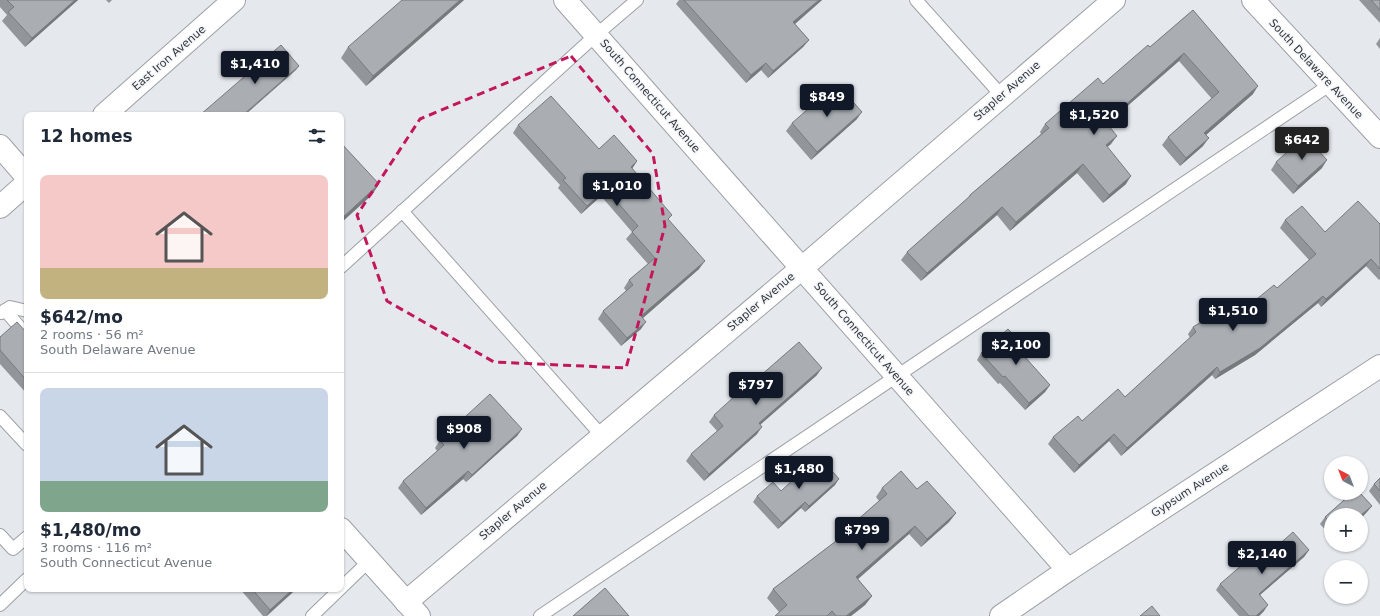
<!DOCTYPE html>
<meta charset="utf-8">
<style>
:root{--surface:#fff;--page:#f2f2f3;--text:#1f2937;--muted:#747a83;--line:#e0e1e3;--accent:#111827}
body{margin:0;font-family:"DejaVu Sans",sans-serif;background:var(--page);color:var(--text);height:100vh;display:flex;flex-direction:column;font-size:15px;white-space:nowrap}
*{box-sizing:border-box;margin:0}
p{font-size:13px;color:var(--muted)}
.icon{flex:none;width:22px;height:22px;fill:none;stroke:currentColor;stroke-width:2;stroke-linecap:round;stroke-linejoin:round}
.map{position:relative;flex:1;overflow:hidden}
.side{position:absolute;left:24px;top:112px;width:320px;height:480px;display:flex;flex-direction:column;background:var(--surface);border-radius:8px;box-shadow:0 1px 3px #0004}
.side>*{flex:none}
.needle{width:26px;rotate:318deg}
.fabs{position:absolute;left:1324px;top:456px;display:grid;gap:8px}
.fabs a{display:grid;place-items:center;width:44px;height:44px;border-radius:50%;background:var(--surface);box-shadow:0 1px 3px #0004;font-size:20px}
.price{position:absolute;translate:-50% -34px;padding:0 9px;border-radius:4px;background:var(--accent);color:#fff;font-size:13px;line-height:26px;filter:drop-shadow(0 1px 2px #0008)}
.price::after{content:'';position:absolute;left:50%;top:24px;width:12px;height:9px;margin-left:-6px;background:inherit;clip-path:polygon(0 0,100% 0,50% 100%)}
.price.on{background:#222;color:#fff}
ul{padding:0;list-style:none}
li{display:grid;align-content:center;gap:8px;height:212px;padding:0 16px}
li+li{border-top:1px solid var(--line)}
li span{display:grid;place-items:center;height:124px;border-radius:8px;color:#555}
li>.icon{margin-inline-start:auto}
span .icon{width:72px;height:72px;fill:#fffc;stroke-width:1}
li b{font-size:17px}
h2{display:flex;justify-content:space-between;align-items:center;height:48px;padding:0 16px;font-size:17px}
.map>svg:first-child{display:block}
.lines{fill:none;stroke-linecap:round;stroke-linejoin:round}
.service-casing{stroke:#9da0a5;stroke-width:14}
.minor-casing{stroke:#9da0a5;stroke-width:24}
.tertiary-casing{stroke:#9da0a5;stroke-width:24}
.secondary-casing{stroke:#9da0a5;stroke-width:24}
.service{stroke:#fff;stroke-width:12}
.minor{stroke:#fff;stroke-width:22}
.tertiary{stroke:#fff;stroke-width:22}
.secondary{stroke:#fff;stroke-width:22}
.wall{fill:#92969a}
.shaded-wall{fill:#777a7d}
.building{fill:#aaaeb3;stroke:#777a7d}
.marked{fill:none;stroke:#c2185b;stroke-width:3;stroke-dasharray:8 5;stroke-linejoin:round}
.labels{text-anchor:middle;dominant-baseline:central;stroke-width:3;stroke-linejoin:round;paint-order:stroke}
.street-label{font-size:11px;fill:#343537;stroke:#f2f6fb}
</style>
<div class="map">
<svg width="1380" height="616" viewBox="0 0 1380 616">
<rect width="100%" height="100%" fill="#e5e9ee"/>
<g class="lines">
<defs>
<g id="service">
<polyline points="916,0 1002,96"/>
<polyline points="402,211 602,436"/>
<polyline points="341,267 596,35 637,0"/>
<polyline points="5,310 27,336"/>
<polyline points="1,313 10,307 27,311"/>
<polyline points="0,416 27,445"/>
<polyline points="0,535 13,549 27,537"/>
<polyline points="341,588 369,561"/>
<polyline points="0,605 27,579"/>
<polyline points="312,616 340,589"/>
<polyline points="540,616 1331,84"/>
</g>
<g id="minor">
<polyline points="565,0 1068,570"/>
<polyline points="1253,0 1380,137"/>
<polyline points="406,602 802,268 1114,0"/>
<polyline points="1001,616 1068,570 1380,366"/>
</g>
<g id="tertiary">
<polyline points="104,115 234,0"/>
<polyline points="0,207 27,183"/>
</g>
<g id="secondary">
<polyline points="0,146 27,177"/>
<polyline points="341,529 419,616"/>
</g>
</defs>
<use href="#service" class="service-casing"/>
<use href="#minor" class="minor-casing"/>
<use href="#tertiary" class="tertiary-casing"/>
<use href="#secondary" class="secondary-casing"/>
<use href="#service" class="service"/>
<use href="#minor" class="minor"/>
<use href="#tertiary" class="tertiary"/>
<use href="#secondary" class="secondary"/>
</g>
<g class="wall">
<polygon points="0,0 78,0 25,47 2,21 7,15 0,7"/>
<polygon points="106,0 112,0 109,3"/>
<polygon points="464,0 366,86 341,58 348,47"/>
<polygon points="679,0 822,0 795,24 809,40 803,47 768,78 761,70 746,83 676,4"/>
<polygon points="1359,0 1380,0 1380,23"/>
<polygon points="1193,10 1253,94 1206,135 1203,146 1180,166 1162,145 1168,137 1212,99 1179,61 1124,109 1119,118 1109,127 1111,144 1107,147 1126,184 1103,203 1077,173 1010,231 997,215 921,281 901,260 907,252 967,199 970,195 1041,134 1040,132 1045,124 1103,84 1150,47"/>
<polygon points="1380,38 1380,49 1376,44"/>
<polygon points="857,119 811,160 786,131 792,123"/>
<polygon points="518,125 599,149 637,161 632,168 669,220 699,269 643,318 641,329 621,346 598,319 603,311 626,291 624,288 629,280 648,264 626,239 632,232 601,196 581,214 558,188 560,185 513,133"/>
<polygon points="1276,162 1322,168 1293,194 1271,170"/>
<polygon points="1285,220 1325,232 1380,224 1380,279 1379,280 1366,266 1321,307 1318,303 1255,355 1215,379 1212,375 1121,456 1109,441 1074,473 1048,444 1053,437 1125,397 1190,338 1188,334 1193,327 1231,320 1277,288 1309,260 1280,228"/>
<polygon points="27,333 27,394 0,364 0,337"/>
<polygon points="981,353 1030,353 1026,359 1050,385 1045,392 1025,410 1000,383 998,384 977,360"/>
<polygon points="817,375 760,425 757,434 704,481 686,461 691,454 717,431 709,422 714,415 736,397"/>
<polygon points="522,429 517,436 466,482 463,479 421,515 398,488 403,481 437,451 435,448 440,440"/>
<polygon points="1380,478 1380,505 1369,491 1374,484"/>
<polygon points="835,485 805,512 801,508 778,529 753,502 757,496 781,491"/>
<polygon points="882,488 917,489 956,513 949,522 921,547 909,534 858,579 872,596 865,605 851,616 775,616 779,612 767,598 773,589 835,542 839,536 879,501 876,497"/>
<polygon points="1352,493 1360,493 1372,506 1366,513 1361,518 1361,515 1331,515 1331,536 1320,524 1325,517"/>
<polygon points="1309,550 1304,557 1260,595 1264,611 1259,616 1239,616 1216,590 1220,584 1256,565"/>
<polygon points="240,589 295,589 292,593 267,616 263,616"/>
</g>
<g class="shaded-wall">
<polygon points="75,0 78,0 25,47 32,38"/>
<polygon points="460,0 464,0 366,86 373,76"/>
<polygon points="819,0 822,0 788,30 793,22"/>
<polygon points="809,40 803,47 768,78 773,71"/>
<polygon points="1184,53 1179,61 1117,115 1123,107"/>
<polygon points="766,63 761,70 746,83 751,75"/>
<polygon points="299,66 296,70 245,115 243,115"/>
<polygon points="1258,86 1253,94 1199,141 1204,133"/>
<polygon points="1125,110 1119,118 1102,133 1108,125"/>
<polygon points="862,112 857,119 811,160 817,152"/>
<polygon points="1117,136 1111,144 1100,153 1106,145"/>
<polygon points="1209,138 1203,146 1180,166 1186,158"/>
<polygon points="1327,160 1322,168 1293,194 1298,186"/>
<polygon points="637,161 632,169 631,167"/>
<polygon points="1083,164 1077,173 1010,231 1016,222"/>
<polygon points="1131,176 1126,184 1103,203 1109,195"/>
<polygon points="379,184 372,195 341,223 341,219"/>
<polygon points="606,189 601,196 581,214 587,206"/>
<polygon points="1002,207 997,215 921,281 927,273"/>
<polygon points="1371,259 1366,266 1321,307 1326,299"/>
<polygon points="705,261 699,269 636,324 641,316"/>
<polygon points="1323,296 1318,303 1255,355 1215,379 1220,372"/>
<polygon points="646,322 641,329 621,346 627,338"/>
<polygon points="1217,367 1212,375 1121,456 1127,448"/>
<polygon points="822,368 817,375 754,430 759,423"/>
<polygon points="1050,385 1045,392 1025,410 1029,403"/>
<polygon points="762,427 757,434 704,481 709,474"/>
<polygon points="522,429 517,436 466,482 472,475"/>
<polygon points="1114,434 1109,441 1074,473 1079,465"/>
<polygon points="468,471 463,479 421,515 426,508"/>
<polygon points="839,479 835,485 805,512 809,506"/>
<polygon points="805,502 801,508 778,529 782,523"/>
<polygon points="1372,506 1366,513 1361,518 1361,515"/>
<polygon points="956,513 949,522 921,547 927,539"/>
<polygon points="915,526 909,534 850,586 856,577"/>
<polygon points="1309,550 1304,557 1254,600 1259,594"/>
<polygon points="293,589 295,589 292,593 266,616 270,610"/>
<polygon points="872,596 865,605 851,616 846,616"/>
<polygon points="1268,605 1264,611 1259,616 1256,616"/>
</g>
<g class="building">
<polygon points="7,0 75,0 32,38 8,12 14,7"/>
<polygon points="402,0 460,0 373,76 348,47"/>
<polygon points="684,0 819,0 793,22 809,40 773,71 766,63 751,75"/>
<polygon points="1371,0 1380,0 1380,10"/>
<polygon points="1193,10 1258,86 1204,133 1209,138 1186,158 1168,137 1219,92 1184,53 1123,107 1125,110 1108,125 1117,136 1106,145 1131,176 1109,195 1083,164 1016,222 1002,207 927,273 907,252 970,196 970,195 1049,128 1045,124 1098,78 1103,84 1148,45 1150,47"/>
<polygon points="281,45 299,66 243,115 200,115"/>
<polygon points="837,84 862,112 817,152 792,123"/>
<polygon points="551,96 599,149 614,135 637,161 631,167 672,215 668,219 705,261 641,316 646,322 627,338 603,311 633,285 629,280 655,258 632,232 638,226 606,189 587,206 563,180 566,178 518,125"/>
<polygon points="1305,136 1327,160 1298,186 1276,162"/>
<polygon points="341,143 379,184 341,219"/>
<polygon points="1358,201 1380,224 1380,269 1371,259 1326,299 1323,296 1260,348 1220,372 1217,367 1127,448 1114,434 1079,465 1053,437 1078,416 1082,421 1118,389 1125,397 1196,332 1193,327 1224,308 1231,320 1274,285 1277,288 1316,254 1285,220 1302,206 1325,232"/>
<polygon points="17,322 27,333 27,381 0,350 0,337"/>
<polygon points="1008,329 1030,353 1025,357 1050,385 1029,403 1005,376 1003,377 981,353"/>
<polygon points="799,342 822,368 759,423 762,427 709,474 691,454 723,426 714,415 735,396 736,397"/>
<polygon points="490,394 522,429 472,475 468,471 426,508 403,481 444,445 440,440"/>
<polygon points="819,456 839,479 809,506 805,502 782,523 757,496 773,482 781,491"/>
<polygon points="901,471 917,489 927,481 956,513 927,539 915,526 856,577 872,596 846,616 836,616 832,611 827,616 775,616 787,605 773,589 840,538 839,536 887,494 882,488"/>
<polygon points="1380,478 1380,491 1374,484"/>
<polygon points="1352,493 1360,493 1372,506 1361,515 1331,515 1331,523 1325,517"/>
<polygon points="1293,532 1309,550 1259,594 1268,605 1256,616 1249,616 1220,584 1250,558 1256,565"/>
<polygon points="605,588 629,616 573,616"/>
<polygon points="252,589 293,589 270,610"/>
<polygon points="1152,606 1160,616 1140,616"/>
</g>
<path class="marked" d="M571,56L653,154L665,226L626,368L494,362L387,301L357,215L420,119Z"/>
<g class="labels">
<g class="street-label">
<text transform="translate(169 58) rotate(-41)">East Iron Avenue</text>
<text transform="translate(1316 69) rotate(47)">South Delaware Avenue</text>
<text transform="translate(1007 91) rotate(-41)">Stapler Avenue</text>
<text transform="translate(650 96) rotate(49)">South Connecticut Avenue</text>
<text transform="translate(761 302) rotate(-40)">Stapler Avenue</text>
<text transform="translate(864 339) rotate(49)">South Connecticut Avenue</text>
<text transform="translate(1190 490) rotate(-33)">Gypsum Avenue</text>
<text transform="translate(513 511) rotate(-40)">Stapler Avenue</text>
</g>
</g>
</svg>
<div class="fabs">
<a><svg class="needle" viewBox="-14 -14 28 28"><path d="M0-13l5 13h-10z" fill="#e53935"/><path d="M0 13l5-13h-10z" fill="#747a83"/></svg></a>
<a>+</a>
<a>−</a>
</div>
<b class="price" style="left:255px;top:85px">$1,410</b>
<b class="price" style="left:827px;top:118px">$849</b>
<b class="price" style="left:1094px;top:136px">$1,520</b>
<b class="price on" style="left:1302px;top:161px">$642</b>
<b class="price" style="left:617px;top:207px">$1,010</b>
<b class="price" style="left:1233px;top:332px">$1,510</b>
<b class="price" style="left:1016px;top:366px">$2,100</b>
<b class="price" style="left:756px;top:406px">$797</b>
<b class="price" style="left:464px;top:450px">$908</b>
<b class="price" style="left:799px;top:490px">$1,480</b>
<b class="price" style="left:862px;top:551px">$799</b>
<b class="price" style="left:1262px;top:575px">$2,140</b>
<section class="side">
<h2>12 homes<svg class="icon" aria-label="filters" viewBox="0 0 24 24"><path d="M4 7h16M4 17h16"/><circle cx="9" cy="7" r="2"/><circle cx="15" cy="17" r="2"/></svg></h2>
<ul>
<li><span style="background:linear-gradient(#f6c9c9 75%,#c2b280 0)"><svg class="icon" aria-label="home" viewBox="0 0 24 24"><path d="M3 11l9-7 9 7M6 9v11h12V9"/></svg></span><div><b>$642/mo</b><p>2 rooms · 56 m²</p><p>South Delaware Avenue</p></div></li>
<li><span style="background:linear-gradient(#c9d6e8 75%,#7fa58c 0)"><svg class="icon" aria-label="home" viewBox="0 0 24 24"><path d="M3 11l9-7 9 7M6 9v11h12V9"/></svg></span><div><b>$1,480/mo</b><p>3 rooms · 116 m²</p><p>South Connecticut Avenue</p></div></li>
</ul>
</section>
</div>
